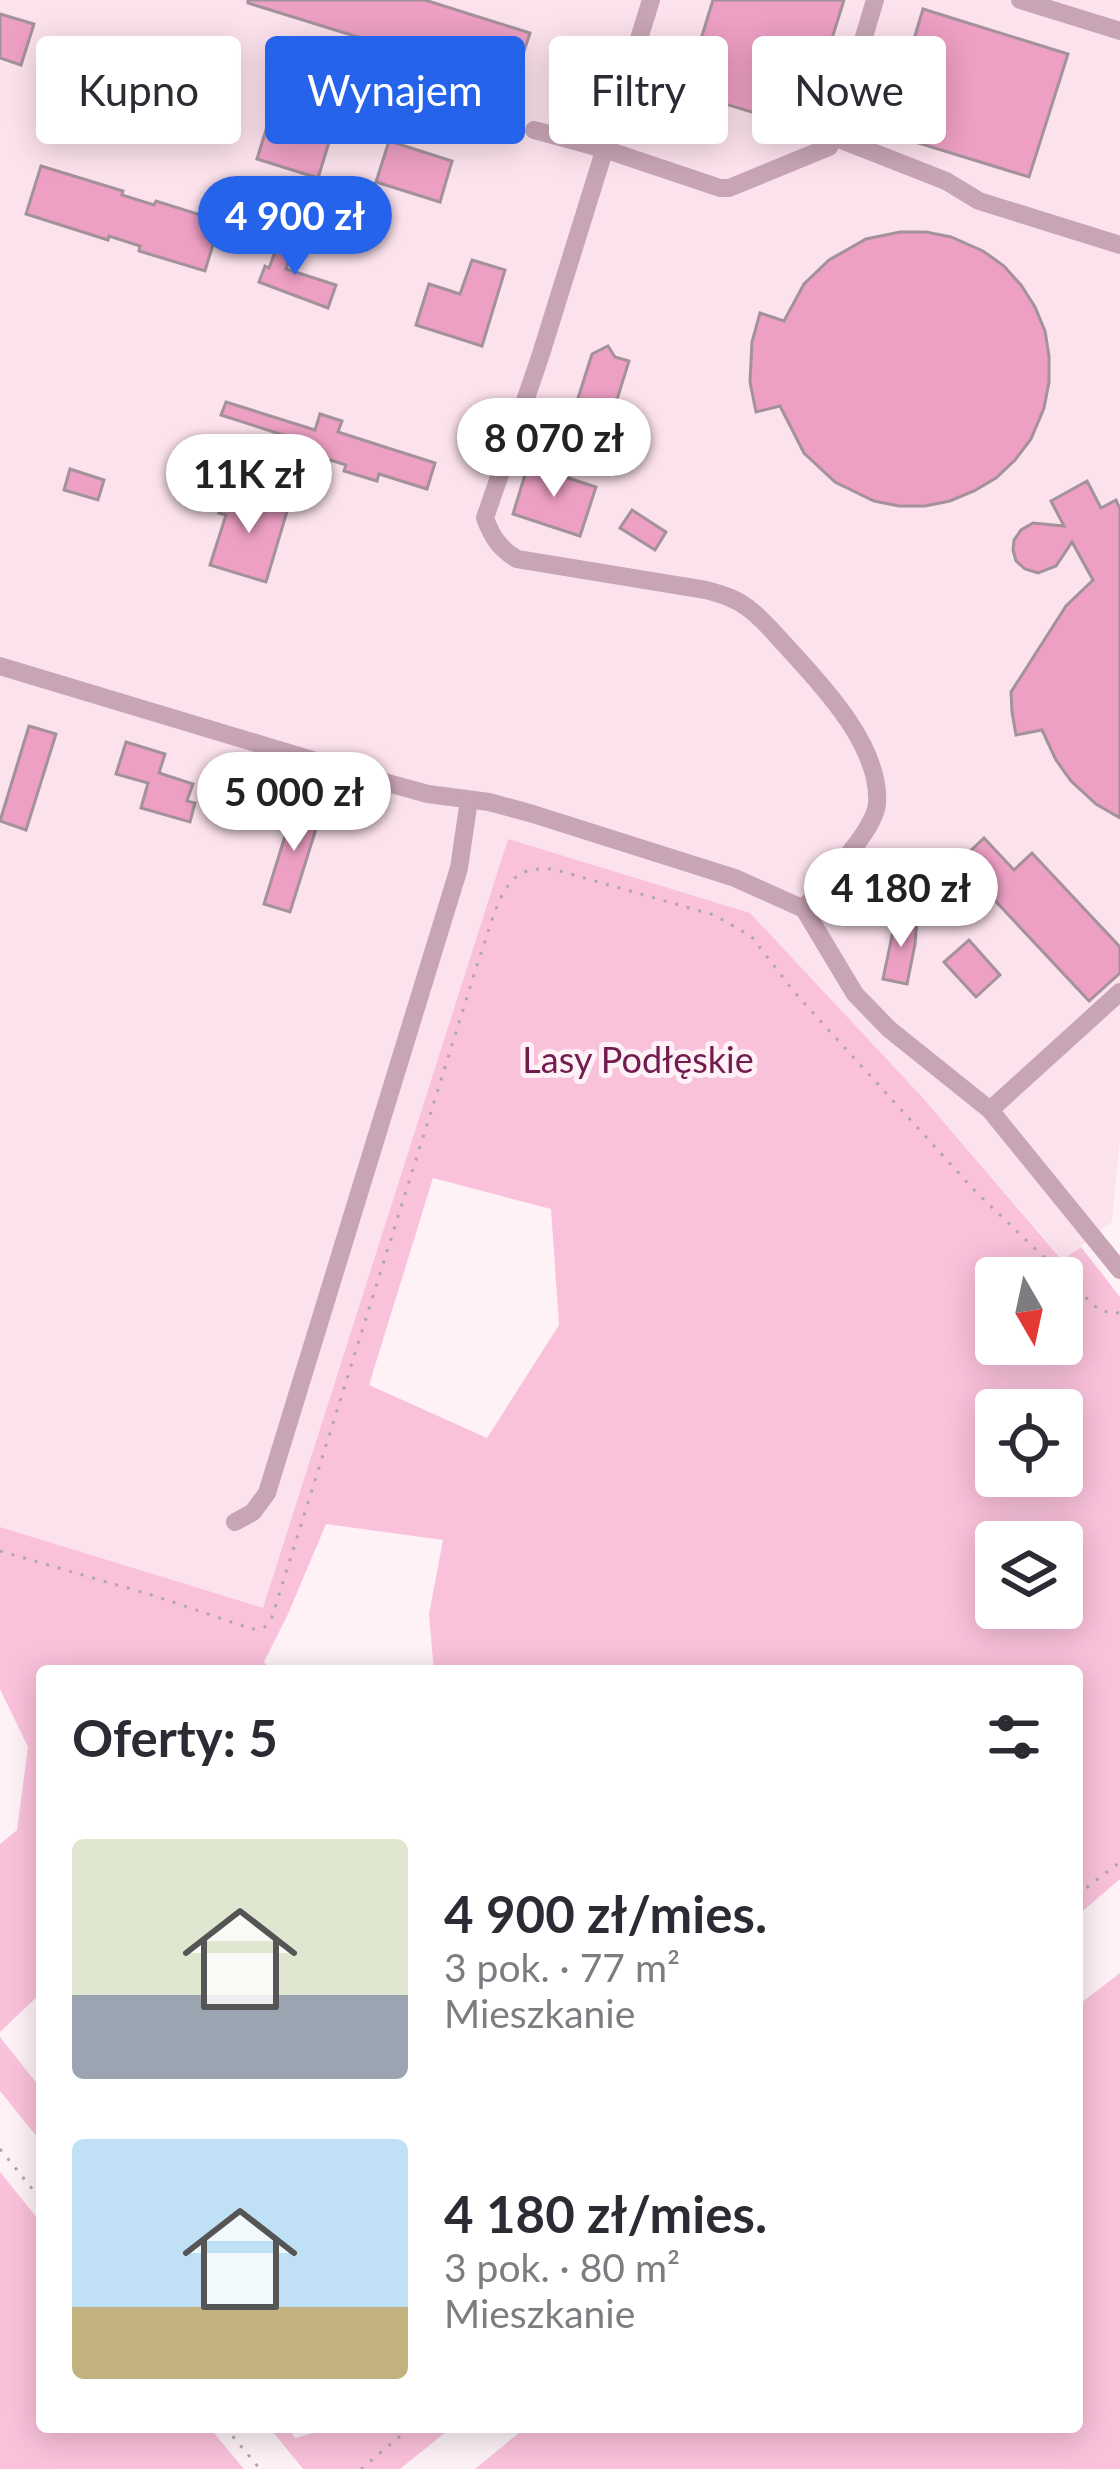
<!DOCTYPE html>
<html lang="pl">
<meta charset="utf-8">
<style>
:root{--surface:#fff;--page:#f7f7f7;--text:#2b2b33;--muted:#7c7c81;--accent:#2563eb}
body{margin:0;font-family:Lato,sans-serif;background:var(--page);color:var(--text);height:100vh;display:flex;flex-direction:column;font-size:45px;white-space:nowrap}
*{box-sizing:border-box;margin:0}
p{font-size:39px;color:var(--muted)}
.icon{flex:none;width:66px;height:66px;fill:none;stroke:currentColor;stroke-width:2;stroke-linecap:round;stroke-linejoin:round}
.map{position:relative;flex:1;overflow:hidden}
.sheet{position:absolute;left:36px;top:1665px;width:1047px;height:768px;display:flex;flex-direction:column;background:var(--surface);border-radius:12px;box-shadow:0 6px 30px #0003}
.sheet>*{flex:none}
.top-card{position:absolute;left:36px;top:36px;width:1050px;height:108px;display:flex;gap:24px}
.needle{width:78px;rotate:171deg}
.fabs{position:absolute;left:975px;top:1257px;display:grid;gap:24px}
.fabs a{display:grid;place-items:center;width:108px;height:108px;border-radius:12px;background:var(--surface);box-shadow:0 6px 30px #0003;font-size:60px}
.price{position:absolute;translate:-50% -102px;padding:0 27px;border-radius:42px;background:#fff;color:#222;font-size:39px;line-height:78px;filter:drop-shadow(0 3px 6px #0008)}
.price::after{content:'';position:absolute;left:50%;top:72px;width:36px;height:27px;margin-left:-18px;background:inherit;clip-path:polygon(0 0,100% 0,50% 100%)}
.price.selected{background:var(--accent);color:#fff}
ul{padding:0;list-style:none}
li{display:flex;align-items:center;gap:36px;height:300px;padding:0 36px}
li span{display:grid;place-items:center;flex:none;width:336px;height:240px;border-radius:12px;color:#555}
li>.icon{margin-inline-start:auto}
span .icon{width:144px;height:144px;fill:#fffc;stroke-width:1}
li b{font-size:51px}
h2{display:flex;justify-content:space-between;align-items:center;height:144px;padding:0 36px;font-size:51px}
.chip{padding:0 42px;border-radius:12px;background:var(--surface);box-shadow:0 6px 30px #0003;font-size:42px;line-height:108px}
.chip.selected{background:var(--accent);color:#fff}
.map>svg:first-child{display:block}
.built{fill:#fce2ed}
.green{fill:#fac1db;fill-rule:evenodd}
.building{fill:#ed9fc4;stroke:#a3929a;stroke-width:3}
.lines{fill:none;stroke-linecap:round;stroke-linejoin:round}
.path{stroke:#b1a7ac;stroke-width:3;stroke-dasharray:3 9;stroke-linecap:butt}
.minor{stroke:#c8a5b5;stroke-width:18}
.labels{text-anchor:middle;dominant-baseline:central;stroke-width:10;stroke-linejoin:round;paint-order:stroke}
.park-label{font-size:36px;fill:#731b4e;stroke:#fef2f7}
</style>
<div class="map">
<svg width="1120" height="2469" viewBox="0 0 1120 2469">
<rect width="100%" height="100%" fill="#fef2f7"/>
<polygon class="built" points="0,0 1120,0 1120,1138 1112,1222 1063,1260 923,1098 789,961 508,839 263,1609 0,1527"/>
<g class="green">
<path d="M508,839L750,913L923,1098L1062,1260L1081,1247L1120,1297V1879L1077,1916V1671H434L429,1614L443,1540L326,1524L288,1614L264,1662L272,1671H42V1992L0,2032V1844L17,1830L28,1747L0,1689V1527L263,1608ZM433,1178L551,1209L559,1325L487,1438L369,1385ZM996,1278H1062V1344H996ZM996,1410H1062V1476H996ZM1062,1542V1608H996V1542Z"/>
<polygon points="1120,1973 1120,2469 475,2469 526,2427 1077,2427 1077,2006"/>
<polygon points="0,2037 42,2090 42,2143 0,2091"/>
<polygon points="0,2172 42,2224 42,2427 209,2427 244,2469 0,2469"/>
<polygon points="269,2427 287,2427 295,2438 335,2427 452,2427 400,2469 303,2469"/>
</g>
<g class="building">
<polygon points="248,0 425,0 530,33 513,85 248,3"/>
<polygon points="713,0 844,0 804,128 706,98 701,114 665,103 670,87 685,91"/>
<polygon points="923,9 1068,54 1029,177 886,133"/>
<polygon points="0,14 34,24 21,65 0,58"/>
<circle cx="161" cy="81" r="43"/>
<polygon points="277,94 338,113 318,178 257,159"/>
<polygon points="389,141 452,161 440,202 376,182"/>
<polygon points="41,166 123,191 122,195 154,205 156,201 220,221 205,271 139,251 140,246 109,236 108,240 26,214"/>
<polygon points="900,232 926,232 951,237 983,251 1004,266 1021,285 1035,307 1045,331 1049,356 1049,382 1044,408 1031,439 1015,460 996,478 974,491 950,501 925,506 899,506 874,501 835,482 804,453 780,406 756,412 750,382 752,342 760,313 784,321 804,284 829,260 866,239"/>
<polygon points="281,236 296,242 286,269 336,285 328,308 259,282 265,266 269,268"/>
<polygon points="472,260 505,270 482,346 416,325 429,284 460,294"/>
<polygon points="608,346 615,357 629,361 609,425 573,414 592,354"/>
<polygon points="226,402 315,430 320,414 342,421 338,432 435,463 427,489 379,474 377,481 344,471 346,465 308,453 311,444 221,415"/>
<polygon points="528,465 596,487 580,536 513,514"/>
<polygon points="70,469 104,480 98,500 64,490"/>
<polygon points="1087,481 1101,508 1116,500 1120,509 1120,818 1096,804 1071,781 1056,760 1042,730 1016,735 1012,712 1011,692 1066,606 1093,580 1072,542 1056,566 1038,573 1025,569 1016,561 1013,550 1014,540 1021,530 1033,523 1064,526 1051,501"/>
<polygon points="234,491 288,508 266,582 210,565 226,515 219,513 224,498 230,499"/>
<polygon points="632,510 666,532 655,550 620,528"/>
<polygon points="29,726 56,734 26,830 0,821"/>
<polygon points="126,742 165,754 159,773 193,784 187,801 195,803 190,822 141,808 148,783 116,774"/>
<polygon points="305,796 327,803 323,817 320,816 290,912 264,904 294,807 300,809"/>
<polygon points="984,838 1014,870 1032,853 1120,947 1120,973 1089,1001 959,862"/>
<polygon points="896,917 917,918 915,944 907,984 883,979"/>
<polygon points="969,940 1000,975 976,997 944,962"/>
</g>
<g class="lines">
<g class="path">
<path d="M0,1551L155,1596L252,1629L264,1628L272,1617L480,956C488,935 498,890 516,877C527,868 540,869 553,869L714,915L751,936L795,993L976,1192L1098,1309L1114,1314L1120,1312"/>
<polyline points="1077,1895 1120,1862"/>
<polyline points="0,2149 42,2201"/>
<polyline points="225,2427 260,2469"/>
<polyline points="361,2469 411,2427"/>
</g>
<g class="minor">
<polyline points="1020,0 1120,31"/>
<polyline points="534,130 604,149 720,188 729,188 829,147 834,137 875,0"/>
<polyline points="834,137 946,181 979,201 1120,245"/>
<path d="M0,666L395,785L428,794L489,802L533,814L735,878L804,909C822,882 874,833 877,804C881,747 823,686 787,647C775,634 763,619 748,608C735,598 721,594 706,590L517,559C499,548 492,537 485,518L541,354L651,0"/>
<polyline points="804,909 855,994 889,1029 990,1110 1120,1270"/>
<polyline points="990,1110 1120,992"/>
<polyline points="235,1522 253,1512 267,1493 459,868 469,800"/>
</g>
</g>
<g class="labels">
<g class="park-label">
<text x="638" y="1059">Lasy Podłęskie</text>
</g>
</g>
</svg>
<div class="fabs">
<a><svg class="needle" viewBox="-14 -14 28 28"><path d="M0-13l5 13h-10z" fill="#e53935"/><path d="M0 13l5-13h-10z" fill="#7c7c81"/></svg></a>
<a><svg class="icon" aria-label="locate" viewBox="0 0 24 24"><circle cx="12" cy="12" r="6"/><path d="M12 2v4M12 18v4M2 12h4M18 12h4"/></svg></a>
<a><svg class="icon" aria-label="layers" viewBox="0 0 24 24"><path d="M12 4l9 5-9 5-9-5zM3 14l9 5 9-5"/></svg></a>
</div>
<b class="price selected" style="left:295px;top:278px">4 900 zł</b>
<b class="price" style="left:554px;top:500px">8 070 zł</b>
<b class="price" style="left:249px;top:536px">11K zł</b>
<b class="price" style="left:294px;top:854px">5 000 zł</b>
<b class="price" style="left:901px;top:950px">4 180 zł</b>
<div class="top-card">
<a class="chip">Kupno</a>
<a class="chip selected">Wynajem</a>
<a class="chip">Filtry</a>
<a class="chip">Nowe</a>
</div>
<section class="sheet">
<h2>Oferty: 5<svg class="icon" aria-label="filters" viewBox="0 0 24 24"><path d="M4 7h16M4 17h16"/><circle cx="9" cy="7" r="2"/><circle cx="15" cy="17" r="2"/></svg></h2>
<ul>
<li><span style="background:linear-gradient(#dfe7d0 65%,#9aa5b1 0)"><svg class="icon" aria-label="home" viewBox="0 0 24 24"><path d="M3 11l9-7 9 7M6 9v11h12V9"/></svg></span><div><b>4 900 zł/mies.</b><p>3 pok. · 77 m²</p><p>Mieszkanie</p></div></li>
<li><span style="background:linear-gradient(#bfe0f5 70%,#c2b280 0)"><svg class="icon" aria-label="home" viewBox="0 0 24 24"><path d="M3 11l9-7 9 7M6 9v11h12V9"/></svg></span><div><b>4 180 zł/mies.</b><p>3 pok. · 80 m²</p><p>Mieszkanie</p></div></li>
</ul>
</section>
</div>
